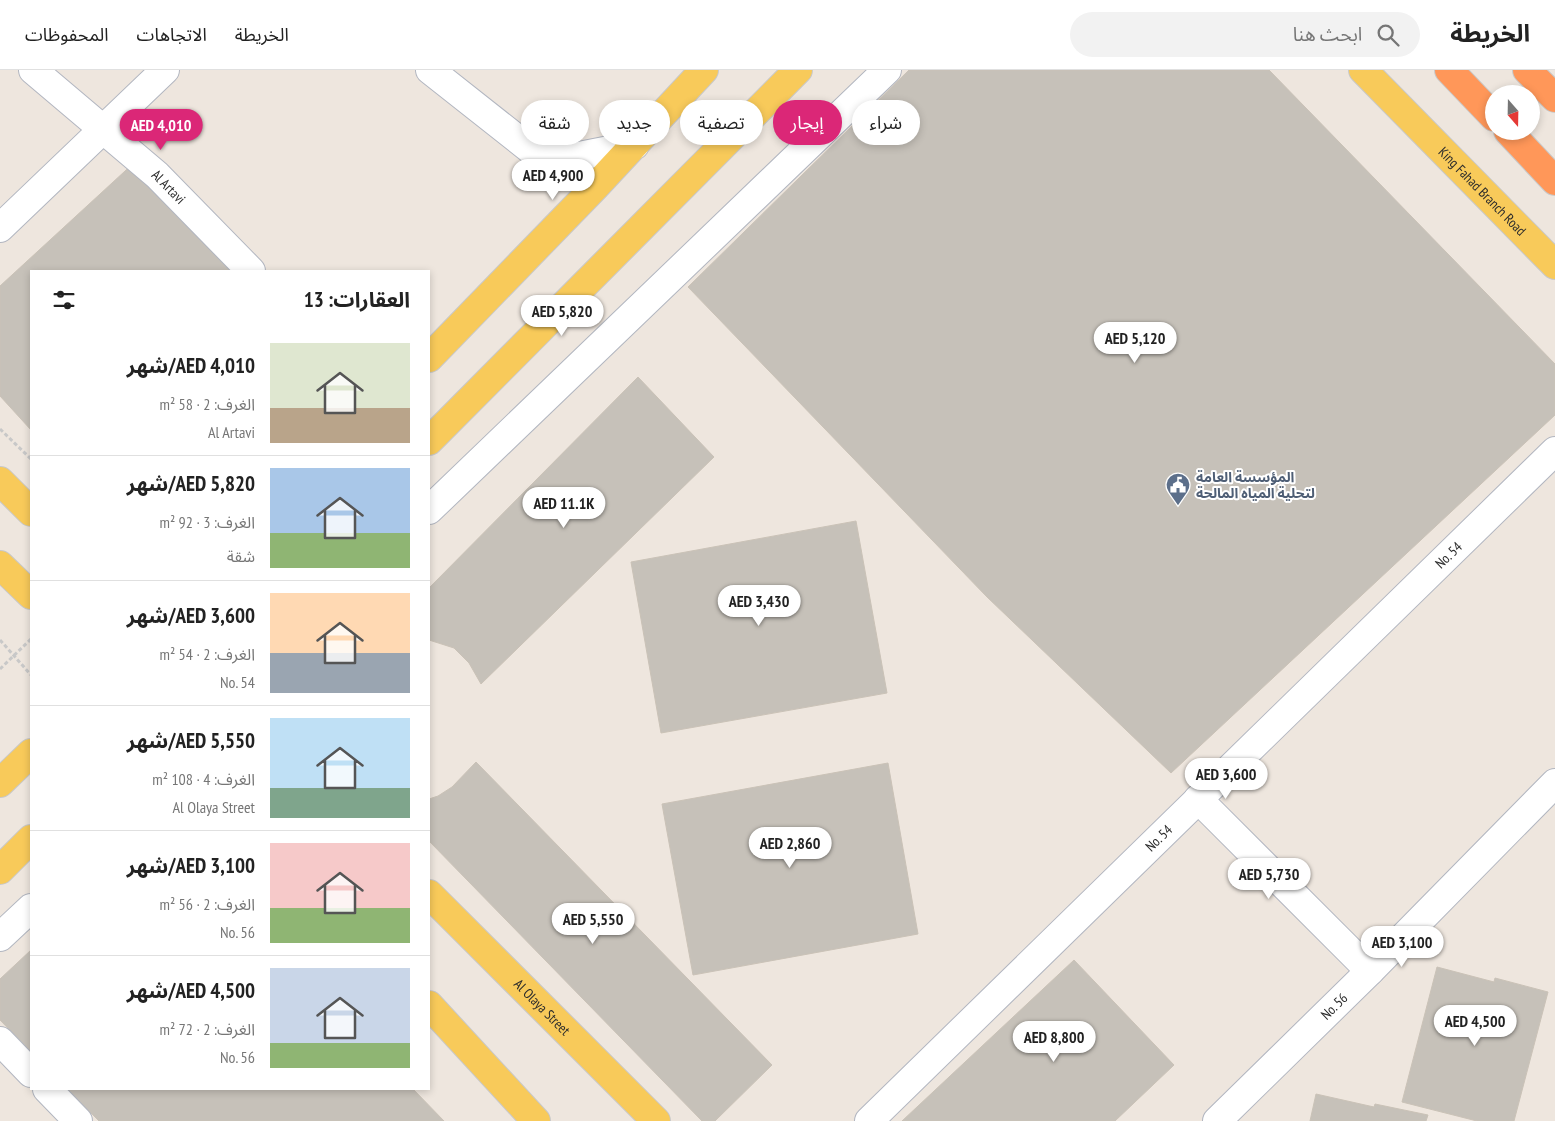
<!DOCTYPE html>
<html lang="ar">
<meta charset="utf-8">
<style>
:root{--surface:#fff;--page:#f2f2f2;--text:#222;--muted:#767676;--line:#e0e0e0;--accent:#db2777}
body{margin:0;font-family:"PT Sans Narrow","Noto Sans Arabic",sans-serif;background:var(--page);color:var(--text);direction:rtl;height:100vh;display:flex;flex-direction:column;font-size:19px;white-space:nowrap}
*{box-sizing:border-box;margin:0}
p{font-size:16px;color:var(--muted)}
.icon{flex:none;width:28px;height:28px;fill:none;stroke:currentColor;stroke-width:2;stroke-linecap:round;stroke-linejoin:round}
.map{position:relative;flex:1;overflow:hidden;direction:ltr}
.sheet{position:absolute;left:30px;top:200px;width:400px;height:820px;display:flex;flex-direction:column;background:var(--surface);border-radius:0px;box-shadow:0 2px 8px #0003;direction:rtl}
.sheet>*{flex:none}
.top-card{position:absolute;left:445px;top:30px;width:475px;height:45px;direction:rtl;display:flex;gap:10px}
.needle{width:32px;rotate:160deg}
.buttons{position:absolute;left:1485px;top:15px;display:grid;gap:10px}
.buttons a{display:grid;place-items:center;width:55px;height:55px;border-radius:50%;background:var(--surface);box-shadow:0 2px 8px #0003;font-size:25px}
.price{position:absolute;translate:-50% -42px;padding:0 11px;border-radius:18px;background:#fff;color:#222;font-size:16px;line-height:32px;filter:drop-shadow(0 1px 2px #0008)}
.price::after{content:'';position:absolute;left:50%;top:30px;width:15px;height:11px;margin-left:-8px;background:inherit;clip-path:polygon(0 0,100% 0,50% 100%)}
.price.active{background:var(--accent);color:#fff}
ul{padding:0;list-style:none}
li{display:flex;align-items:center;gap:15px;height:125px;padding:0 20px}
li+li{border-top:1px solid var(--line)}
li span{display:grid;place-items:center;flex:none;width:140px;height:100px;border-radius:0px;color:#555}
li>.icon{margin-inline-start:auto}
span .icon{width:60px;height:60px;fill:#fffc;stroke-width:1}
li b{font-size:21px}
h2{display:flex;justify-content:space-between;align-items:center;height:60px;padding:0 20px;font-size:21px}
.tag{padding:0 18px;border-radius:22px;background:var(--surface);box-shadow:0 2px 8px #0003;font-size:18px;line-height:45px}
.tag.active{background:var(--accent);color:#fff}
header{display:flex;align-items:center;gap:30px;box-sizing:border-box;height:70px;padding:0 25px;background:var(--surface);border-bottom:1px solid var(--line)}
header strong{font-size:24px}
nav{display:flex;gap:28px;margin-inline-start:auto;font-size:18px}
.search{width:350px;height:45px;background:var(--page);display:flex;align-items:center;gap:12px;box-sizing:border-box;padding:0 18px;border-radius:28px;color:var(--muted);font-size:19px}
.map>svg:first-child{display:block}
.building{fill:#c6c1b9;stroke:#cac2b7}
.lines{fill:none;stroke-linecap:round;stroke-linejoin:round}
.minor-casing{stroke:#b2b6c0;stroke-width:30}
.major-casing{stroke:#c8c8c8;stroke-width:30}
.highway-casing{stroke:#c8c8c8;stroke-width:30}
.path{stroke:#c8c8c8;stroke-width:3;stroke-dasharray:4 2.5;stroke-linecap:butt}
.minor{stroke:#fff;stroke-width:28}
.major{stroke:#f8ca5a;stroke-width:28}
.highway{stroke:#ff9759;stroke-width:28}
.labels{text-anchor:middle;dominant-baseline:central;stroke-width:4;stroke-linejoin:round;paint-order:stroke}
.street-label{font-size:14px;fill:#2c2c2c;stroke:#fff}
.service-label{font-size:14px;font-weight:bold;fill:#4e5e75;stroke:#fff;text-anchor:start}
</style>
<header>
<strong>الخريطة</strong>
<div class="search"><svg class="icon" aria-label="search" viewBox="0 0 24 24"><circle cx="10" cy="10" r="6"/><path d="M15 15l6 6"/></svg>ابحث هنا</div>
<nav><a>الخريطة</a><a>الاتجاهات</a><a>المحفوظات</a></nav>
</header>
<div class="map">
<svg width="1555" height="1051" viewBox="0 0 1555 1051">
<rect width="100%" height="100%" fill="#eee6de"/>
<g class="building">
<polygon points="909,0 1269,0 1555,294 1555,345 1171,703 987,527 688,217"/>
<polygon points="137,90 240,201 31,201 31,360 0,326 0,216"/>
<polygon points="638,307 714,387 481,614 469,593 454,578 429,570 429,518"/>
<polygon points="856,451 887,623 661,663 631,492"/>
<polygon points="476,692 772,995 715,1051 702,1051 429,771 429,729 438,726 452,717"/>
<polygon points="888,693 918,864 693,905 662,734"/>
<polygon points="31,880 31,982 0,950 0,909"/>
<polygon points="1074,890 1174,995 1115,1051 902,1051"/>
<polygon points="1437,897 1494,912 1495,908 1548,922 1514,1051 1477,1051 1402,1032"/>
<polygon points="67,1019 413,1019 444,1051 99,1051"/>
<polygon points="1316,1024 1374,1037 1375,1034 1428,1045 1426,1051 1310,1051"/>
</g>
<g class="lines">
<defs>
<g id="minor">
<path id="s1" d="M33,0L157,105L251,201"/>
<polyline points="430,0 535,83 569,88 635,75"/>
<polyline points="0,158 165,0"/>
<polyline points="429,440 887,0"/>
<polyline points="1198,729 1370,901"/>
<polyline points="0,867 31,838"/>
<polyline points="0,971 31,1003"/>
<polyline points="47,1019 78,1051"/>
<path id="s2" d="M869,1051L1555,381"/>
<path id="s3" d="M1217,1051L1370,901L1555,713"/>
</g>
<g id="major">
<path id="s4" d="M1363,0L1555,195"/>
<polyline points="429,288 595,117 704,0"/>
<polyline points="429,371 798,0"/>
<polyline points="0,411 31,442"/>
<polyline points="0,495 31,525"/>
<polyline points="0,713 31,683"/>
<polyline points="0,800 31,769"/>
<path id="s5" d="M429,824L656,1051"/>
<polyline points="429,935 536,1051"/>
</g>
<g id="highway">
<polyline points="1449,0 1494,47"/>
<polyline points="1527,0 1555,28"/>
<polyline points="1508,61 1555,111"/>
</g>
</defs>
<use href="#minor" class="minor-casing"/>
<use href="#major" class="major-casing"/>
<use href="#highway" class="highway-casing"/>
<g class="path">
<polyline points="0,359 31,389"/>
<polyline points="0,570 31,605"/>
<polyline points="0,599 31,569"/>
</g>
<use href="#minor" class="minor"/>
<use href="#major" class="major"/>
<use href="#highway" class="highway"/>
</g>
<defs>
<symbol id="civic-pin" viewBox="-11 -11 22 30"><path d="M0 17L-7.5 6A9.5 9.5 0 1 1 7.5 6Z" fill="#5c6f8a" stroke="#fff"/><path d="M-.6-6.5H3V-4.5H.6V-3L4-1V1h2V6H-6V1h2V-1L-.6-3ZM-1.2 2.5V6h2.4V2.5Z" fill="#fff"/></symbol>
</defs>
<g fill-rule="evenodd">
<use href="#civic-pin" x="1164" y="401" width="28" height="38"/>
</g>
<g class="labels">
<g class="street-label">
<text stroke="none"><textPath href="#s1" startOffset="179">Al Artavi</textPath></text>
<text stroke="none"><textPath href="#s4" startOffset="170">King Fahad Branch Road</textPath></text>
<text stroke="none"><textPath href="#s2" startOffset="810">No. 54</textPath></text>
<text stroke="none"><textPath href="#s2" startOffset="405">No. 54</textPath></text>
<text stroke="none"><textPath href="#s3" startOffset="164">No. 56</textPath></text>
<text stroke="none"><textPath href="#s5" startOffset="160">Al Olaya Street</textPath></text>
</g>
<g class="service-label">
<text x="1196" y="407">المؤسسة العامة<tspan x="1196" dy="16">لتحلية المياه المالحة</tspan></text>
</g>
</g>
</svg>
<div class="buttons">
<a><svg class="needle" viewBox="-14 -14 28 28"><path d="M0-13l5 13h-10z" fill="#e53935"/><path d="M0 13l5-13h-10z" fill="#767676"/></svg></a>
</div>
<b class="price active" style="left:161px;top:81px">AED 4,010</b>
<b class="price" style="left:553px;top:131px">AED 4,900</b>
<b class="price" style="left:562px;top:267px">AED 5,820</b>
<b class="price" style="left:1135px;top:294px">AED 5,120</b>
<b class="price" style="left:564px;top:459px">AED 11.1K</b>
<b class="price" style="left:759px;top:557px">AED 3,430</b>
<b class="price" style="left:1226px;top:730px">AED 3,600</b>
<b class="price" style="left:790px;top:799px">AED 2,860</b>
<b class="price" style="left:1269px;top:830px">AED 5,730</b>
<b class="price" style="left:593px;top:875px">AED 5,550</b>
<b class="price" style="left:1402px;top:898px">AED 3,100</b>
<b class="price" style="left:1475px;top:977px">AED 4,500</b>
<b class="price" style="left:1054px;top:993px">AED 8,800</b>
<div class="top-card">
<a class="tag">شراء</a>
<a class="tag active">إيجار</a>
<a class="tag">تصفية</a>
<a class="tag">جديد</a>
<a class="tag">شقة</a>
</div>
<section class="sheet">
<h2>العقارات: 13<svg class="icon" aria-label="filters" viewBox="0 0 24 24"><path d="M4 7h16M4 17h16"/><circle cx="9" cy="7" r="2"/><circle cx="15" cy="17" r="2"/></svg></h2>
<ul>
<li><span style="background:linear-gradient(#dfe7d0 65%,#b9a48a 0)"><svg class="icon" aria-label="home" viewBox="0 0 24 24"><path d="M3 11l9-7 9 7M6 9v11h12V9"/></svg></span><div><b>AED 4,010/شهر</b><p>الغرف: 2 · 58 m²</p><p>Al Artavi</p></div></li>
<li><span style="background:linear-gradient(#a9c7e8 65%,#8fb573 0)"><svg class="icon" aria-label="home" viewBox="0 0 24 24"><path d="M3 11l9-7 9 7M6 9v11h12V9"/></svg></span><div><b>AED 5,820/شهر</b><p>الغرف: 3 · 92 m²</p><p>شقة</p></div></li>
<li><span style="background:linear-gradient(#ffd9b3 60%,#9aa5b1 0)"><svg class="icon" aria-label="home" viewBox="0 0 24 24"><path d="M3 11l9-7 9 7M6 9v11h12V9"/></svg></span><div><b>AED 3,600/شهر</b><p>الغرف: 2 · 54 m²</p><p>No. 54</p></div></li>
<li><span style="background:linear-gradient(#bfe0f5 70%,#7fa58c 0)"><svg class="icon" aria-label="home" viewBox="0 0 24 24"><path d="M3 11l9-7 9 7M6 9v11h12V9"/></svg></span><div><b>AED 5,550/شهر</b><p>الغرف: 4 · 108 m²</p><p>Al Olaya Street</p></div></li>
<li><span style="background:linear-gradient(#f6c9c9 65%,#8fb573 0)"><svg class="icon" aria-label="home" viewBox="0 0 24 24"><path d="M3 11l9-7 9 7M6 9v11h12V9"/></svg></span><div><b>AED 3,100/شهر</b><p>الغرف: 2 · 56 m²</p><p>No. 56</p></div></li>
<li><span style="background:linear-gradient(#c9d6e8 75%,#8fb573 0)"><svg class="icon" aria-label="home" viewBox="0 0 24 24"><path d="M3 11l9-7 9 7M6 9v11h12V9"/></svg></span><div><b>AED 4,500/شهر</b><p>الغرف: 2 · 72 m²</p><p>No. 56</p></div></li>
</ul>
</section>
</div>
